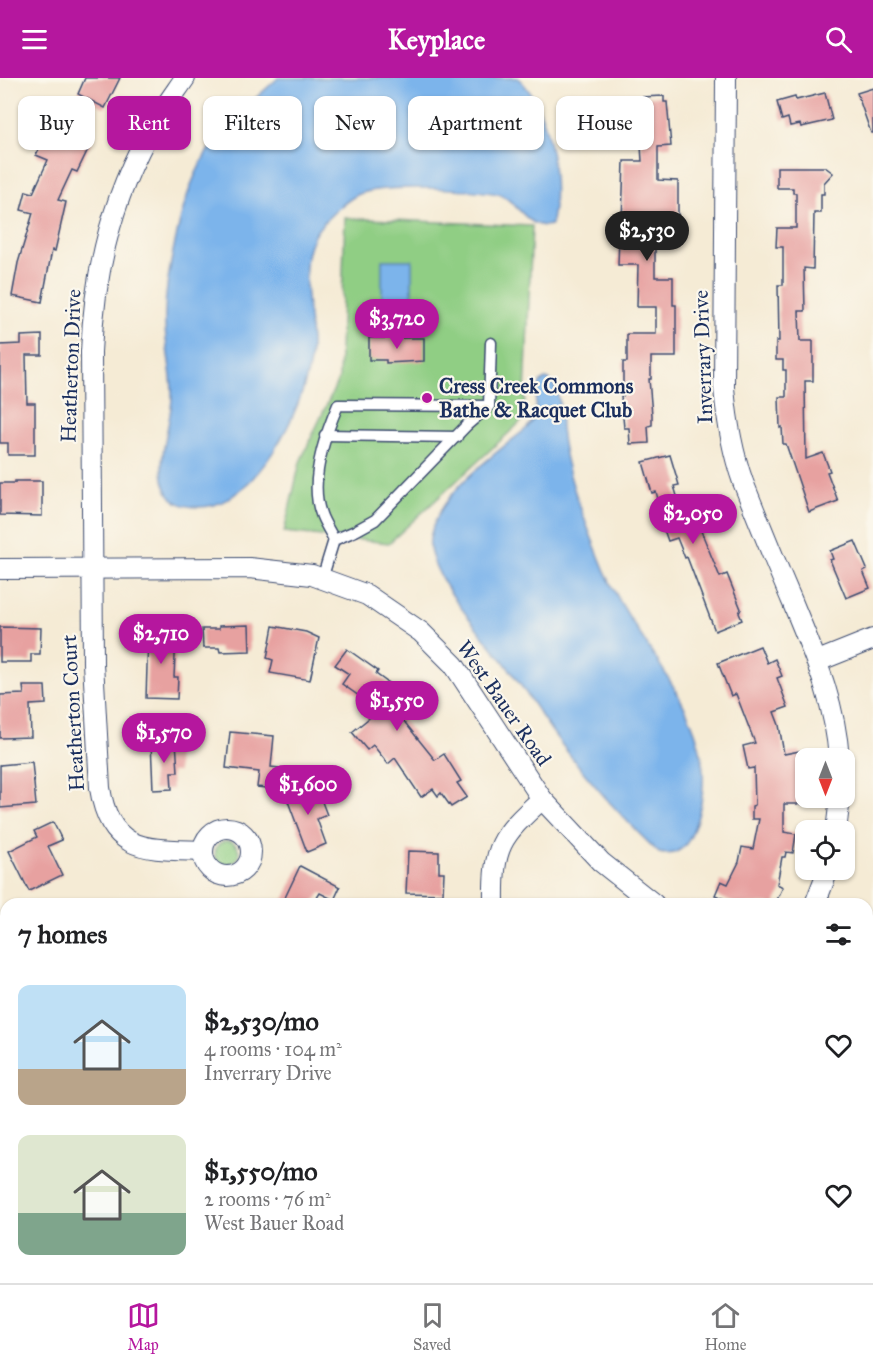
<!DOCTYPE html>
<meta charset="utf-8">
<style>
:root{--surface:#fff;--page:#f6f6f6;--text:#202124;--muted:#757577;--line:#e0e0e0;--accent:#b5179e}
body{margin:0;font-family:"IM FELL Great Primer",serif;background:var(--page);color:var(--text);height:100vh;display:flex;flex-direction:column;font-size:22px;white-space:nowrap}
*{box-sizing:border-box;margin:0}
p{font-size:20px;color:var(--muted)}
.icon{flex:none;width:33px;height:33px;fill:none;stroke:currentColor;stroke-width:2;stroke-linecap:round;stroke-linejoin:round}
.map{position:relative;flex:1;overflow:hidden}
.sheet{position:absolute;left:0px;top:820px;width:873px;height:386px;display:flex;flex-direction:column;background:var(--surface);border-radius:18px 18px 0 0;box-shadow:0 2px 4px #0004}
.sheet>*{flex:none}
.banner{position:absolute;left:18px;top:18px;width:837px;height:54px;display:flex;gap:12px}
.needle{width:39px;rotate:180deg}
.tools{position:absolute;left:795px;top:670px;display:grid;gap:12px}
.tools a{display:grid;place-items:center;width:60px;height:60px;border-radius:12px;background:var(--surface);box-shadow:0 2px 4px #0004;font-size:30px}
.price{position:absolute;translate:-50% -51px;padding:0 14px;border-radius:21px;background:var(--accent);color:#fff;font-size:20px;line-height:39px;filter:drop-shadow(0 2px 3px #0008)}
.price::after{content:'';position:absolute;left:50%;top:36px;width:18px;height:14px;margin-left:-9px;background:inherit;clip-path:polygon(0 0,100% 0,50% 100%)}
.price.current{background:#222;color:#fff}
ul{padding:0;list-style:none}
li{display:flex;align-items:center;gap:18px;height:150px;padding:0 18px}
li span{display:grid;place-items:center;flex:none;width:168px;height:120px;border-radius:12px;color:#555}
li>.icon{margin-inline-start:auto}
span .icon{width:72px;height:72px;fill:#fffc;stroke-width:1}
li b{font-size:26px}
h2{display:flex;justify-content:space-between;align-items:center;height:72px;padding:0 18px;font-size:26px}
.pill{padding:0 21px;border-radius:12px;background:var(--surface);box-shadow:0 2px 4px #0004;font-size:21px;line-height:54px}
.pill.current{background:var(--accent);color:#fff}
header{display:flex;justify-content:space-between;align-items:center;height:78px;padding:0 18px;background:var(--accent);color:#fff;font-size:27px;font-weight:800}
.menu{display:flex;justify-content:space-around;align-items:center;height:84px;border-top:2px solid var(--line);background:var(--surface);font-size:16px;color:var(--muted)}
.menu a{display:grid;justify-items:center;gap:3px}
.menu .current{color:var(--accent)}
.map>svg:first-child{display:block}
.green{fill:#90ce84;stroke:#567e71;stroke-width:1.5}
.water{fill:#7bb4eb;stroke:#4b72a4;stroke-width:1.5}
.building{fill:#e7a1a0}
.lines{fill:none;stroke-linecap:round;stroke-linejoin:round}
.service-casing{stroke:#3c4b70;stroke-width:13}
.minor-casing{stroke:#3c4b70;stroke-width:22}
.service{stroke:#fff;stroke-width:10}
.minor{stroke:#fff;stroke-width:20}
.poi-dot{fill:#b5179e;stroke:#fbf7ec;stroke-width:2}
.labels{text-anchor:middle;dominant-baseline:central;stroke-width:4.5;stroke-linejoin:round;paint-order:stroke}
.street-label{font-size:21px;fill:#1b2f5e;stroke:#fbf7ec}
.poi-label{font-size:21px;font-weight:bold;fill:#1b2f5e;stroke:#fbf7ec;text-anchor:start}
</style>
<header><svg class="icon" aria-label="menu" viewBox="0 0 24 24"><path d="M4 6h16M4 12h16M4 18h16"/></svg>Keyplace<svg class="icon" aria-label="search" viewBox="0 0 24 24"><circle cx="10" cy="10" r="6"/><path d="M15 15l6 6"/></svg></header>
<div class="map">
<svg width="873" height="1205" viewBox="0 0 873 1205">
<rect width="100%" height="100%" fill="#fbf7ec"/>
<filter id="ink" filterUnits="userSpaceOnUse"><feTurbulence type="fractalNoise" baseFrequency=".0167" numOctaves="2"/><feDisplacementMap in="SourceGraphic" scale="12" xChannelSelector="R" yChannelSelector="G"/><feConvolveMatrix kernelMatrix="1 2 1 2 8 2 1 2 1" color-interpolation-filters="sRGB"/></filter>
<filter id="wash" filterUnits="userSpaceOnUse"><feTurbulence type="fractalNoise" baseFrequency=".008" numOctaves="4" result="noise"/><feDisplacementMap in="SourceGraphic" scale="24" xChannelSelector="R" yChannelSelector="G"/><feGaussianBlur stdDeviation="1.35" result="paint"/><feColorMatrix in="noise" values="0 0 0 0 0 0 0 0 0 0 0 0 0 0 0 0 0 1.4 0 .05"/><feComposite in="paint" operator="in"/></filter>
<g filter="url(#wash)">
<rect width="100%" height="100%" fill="#f5ebd5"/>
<g class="green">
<polygon points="345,140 532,148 524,341 389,465 284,454 300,384 339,300"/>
<circle cx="227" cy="775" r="12"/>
</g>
<g class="water">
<path d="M278,0H518C550,29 561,107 551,147C527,153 518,123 499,116C470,111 381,105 357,117C344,124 328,139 319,150C294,181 312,234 311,270C310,319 264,412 214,427C199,431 176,430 168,415C153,390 171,348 172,320C173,295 165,270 165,245C164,219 169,194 174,169C180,141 187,112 200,87C215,54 252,24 278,0Z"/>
<polygon points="382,182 412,182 412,244 378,244 378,232 382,232"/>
<path d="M545,301L550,302C561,315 560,333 561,350C565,394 582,435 598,476C606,497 616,518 628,537C670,606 727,667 693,753C687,769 677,779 659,775C623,741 589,703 559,663C541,639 525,612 507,588C487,561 425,495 430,461C437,415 493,378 527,350C529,347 531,345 533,342C539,329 531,309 545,301Z"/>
<polygon points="660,1200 790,1200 792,1205 664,1205"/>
</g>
<g id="blocks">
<g class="building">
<polygon points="85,0 120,0 105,30 78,16"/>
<polygon points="873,10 873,55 871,55 857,15"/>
<polygon points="825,15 832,42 801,49 800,46 790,48 788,40 782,42 777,24 795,19 796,22"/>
<polygon points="664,18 664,24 667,24 671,68 658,69 658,102 678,103 678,163 655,163 655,199 673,199 673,227 676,227 676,279 651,279 651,301 649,301 652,337 652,347 648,348 649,365 630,366 629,350 624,350 621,318 623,318 623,284 627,284 627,256 656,256 656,229 637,229 638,187 618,187 619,159 608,159 608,144 622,143 624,83 642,83 639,37 642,37 640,19"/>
<polygon points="63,52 91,65 77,94 72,92 58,122 66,124 55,173 52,172 42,224 12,218 18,185 33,135 21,132 26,113 33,115 48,82 36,77 45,59 57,65"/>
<polygon points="777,89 825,89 833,95 824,105 824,116 821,116 821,135 814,135 813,191 804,190 805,233 799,233 800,263 813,263 813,303 805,303 806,381 823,375 830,393 827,394 838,423 809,434 786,366 783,366 782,349 780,350 779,319 786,319 786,292 783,292 783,282 776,282 776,263 779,263 778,207 783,207 783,169 776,169 777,150 796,150 796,115 793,115 793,110 777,110"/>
<polygon points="42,257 42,277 26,277 27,325 35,325 35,377 8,377 8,365 0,365 0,267 21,266 21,258"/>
<polygon points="369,260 424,260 424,283 386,285 386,282 369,282"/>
<polygon points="670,377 679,407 674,408 684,441 702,433 708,450 701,453 720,499 727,496 741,531 739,535 742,542 715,553 687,479 685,480 677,460 668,463 663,449 666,448 656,414 652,415 643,384"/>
<polygon points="15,403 42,403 42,438 0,437 0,405 15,405"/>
<polygon points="855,463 867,491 863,493 870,510 846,520 830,482 833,481 830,473"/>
<polygon points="249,547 250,573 220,574 219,570 203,570 202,551 219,551 219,548"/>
<polygon points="273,548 306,554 319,560 310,602 270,595 273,582 267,580"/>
<polygon points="0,549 41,550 40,576 31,576 31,584 0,584"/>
<polygon points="152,549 168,549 167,558 176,558 174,599 178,599 177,621 146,620 148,557 152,557"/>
<polygon points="760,568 767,585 775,581 782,598 777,600 788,629 774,634 779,647 784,676 800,673 803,690 803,726 784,726 784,754 796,756 793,775 786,774 785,779 782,779 777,806 783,809 775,826 736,826 715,817 721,803 728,806 739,784 742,769 753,771 759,741 752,741 752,728 755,727 754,690 748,691 743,668 755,665 736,616 731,618 718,585"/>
<polygon points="347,571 378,593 376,596 402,615 415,631 402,641 435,682 444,676 461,703 457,705 467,719 451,729 441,715 438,718 433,711 421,719 395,680 388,686 373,667 367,672 352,654 379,632 342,606 349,596 335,587"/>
<polygon points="23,608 45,608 46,626 30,627 31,659 0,660 0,617 24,616"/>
<polygon points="230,654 274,658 271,689 279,690 276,711 257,709 259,694 226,690"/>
<polygon points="176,663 178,694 171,694 172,711 153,712 151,664"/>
<polygon points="32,684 36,727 0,730 0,687"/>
<polygon points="316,708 327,737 317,741 326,766 307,774 286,718"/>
<polygon points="53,744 62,762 48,768 62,797 29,813 9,773 37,759 34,753"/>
<polygon points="408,773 439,774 439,794 444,794 443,816 406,815"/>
<polygon points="300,788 340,809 334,822 320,815 313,826 282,826"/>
</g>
</g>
</g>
<g filter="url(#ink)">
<use href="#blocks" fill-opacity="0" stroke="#3c4b70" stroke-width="1.5"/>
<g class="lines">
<defs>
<g id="service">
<polyline points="325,357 457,359"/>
<path d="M334,462C330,453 324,445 321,436C309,404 325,357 338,327L489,328"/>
<polyline points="322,501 334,462 355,453 375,442 467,347 489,328 491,265"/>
</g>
<g id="minor">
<path d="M185,0C172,19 158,38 147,58C111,124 94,199 91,274L93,585L100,710C110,776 148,771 203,773"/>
<path d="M726,0L724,310C727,343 732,373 743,404C759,444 775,484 792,523C814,577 835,622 839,681"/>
<polyline points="0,491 249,490 312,497 367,517 421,554 454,587 542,721 601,784 654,826"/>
<polyline points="818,583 873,561"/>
<circle cx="227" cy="774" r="24"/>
<polyline points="836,753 840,720"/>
<path d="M494,826C493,768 500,759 542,721"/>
<polyline points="815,826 828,792"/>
<polyline points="867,1005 873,1014"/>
<polyline points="517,1200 519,1205"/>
</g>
</defs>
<use href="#service" class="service-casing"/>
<use href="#minor" class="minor-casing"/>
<use href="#service" class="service"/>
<use href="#minor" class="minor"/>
</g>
</g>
<circle class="poi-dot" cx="427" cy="320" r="6"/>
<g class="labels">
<g class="street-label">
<text transform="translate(703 279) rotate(-92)">Inverrary Drive</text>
<text transform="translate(71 288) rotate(-88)">Heatherton Drive</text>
<text transform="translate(504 625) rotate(55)">West Bauer Road</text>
<text transform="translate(73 635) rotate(-93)">Heatherton Court</text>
</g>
<g class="poi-label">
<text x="439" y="308">Cress Creek Commons<tspan x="439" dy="24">Bathe &amp; Racquet Club</tspan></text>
</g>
</g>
</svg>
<div class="tools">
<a><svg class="needle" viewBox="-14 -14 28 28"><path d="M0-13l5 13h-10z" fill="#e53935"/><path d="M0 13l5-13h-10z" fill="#757577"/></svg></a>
<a><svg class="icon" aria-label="locate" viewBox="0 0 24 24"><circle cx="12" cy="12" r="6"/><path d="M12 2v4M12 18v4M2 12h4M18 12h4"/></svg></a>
</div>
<b class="price current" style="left:647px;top:184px">$2,530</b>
<b class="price" style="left:397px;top:272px">$3,720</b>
<b class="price" style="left:693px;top:467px">$2,050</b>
<b class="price" style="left:161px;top:587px">$2,710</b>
<b class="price" style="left:397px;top:654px">$1,550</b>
<b class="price" style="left:164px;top:686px">$1,570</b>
<b class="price" style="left:308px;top:738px">$1,600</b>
<div class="banner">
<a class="pill">Buy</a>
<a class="pill current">Rent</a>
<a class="pill">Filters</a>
<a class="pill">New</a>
<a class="pill">Apartment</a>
<a class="pill">House</a>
</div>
<section class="sheet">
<h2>7 homes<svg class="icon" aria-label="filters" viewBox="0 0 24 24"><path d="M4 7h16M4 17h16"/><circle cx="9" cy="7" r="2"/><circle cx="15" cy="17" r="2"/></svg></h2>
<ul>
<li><span style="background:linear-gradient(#bfe0f5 70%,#b9a48a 0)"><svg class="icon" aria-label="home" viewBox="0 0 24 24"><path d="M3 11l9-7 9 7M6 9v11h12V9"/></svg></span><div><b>$2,530/mo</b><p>4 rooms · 104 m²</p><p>Inverrary Drive</p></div><svg class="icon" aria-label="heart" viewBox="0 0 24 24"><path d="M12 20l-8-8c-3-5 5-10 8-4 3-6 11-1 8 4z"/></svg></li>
<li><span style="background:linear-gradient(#dfe7d0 65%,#7fa58c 0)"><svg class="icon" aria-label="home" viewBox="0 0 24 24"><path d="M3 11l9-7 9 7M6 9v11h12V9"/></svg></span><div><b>$1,550/mo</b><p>2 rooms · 76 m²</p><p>West Bauer Road</p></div><svg class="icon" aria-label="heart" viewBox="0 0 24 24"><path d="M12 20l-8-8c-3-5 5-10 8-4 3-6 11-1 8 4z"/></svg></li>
</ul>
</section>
</div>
<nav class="menu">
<a class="current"><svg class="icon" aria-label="map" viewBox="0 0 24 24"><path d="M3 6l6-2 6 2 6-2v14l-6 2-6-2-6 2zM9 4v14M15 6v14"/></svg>Map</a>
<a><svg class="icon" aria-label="saved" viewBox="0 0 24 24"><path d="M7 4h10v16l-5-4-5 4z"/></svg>Saved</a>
<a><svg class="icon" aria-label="home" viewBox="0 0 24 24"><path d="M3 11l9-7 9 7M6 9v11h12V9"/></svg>Home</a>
</nav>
